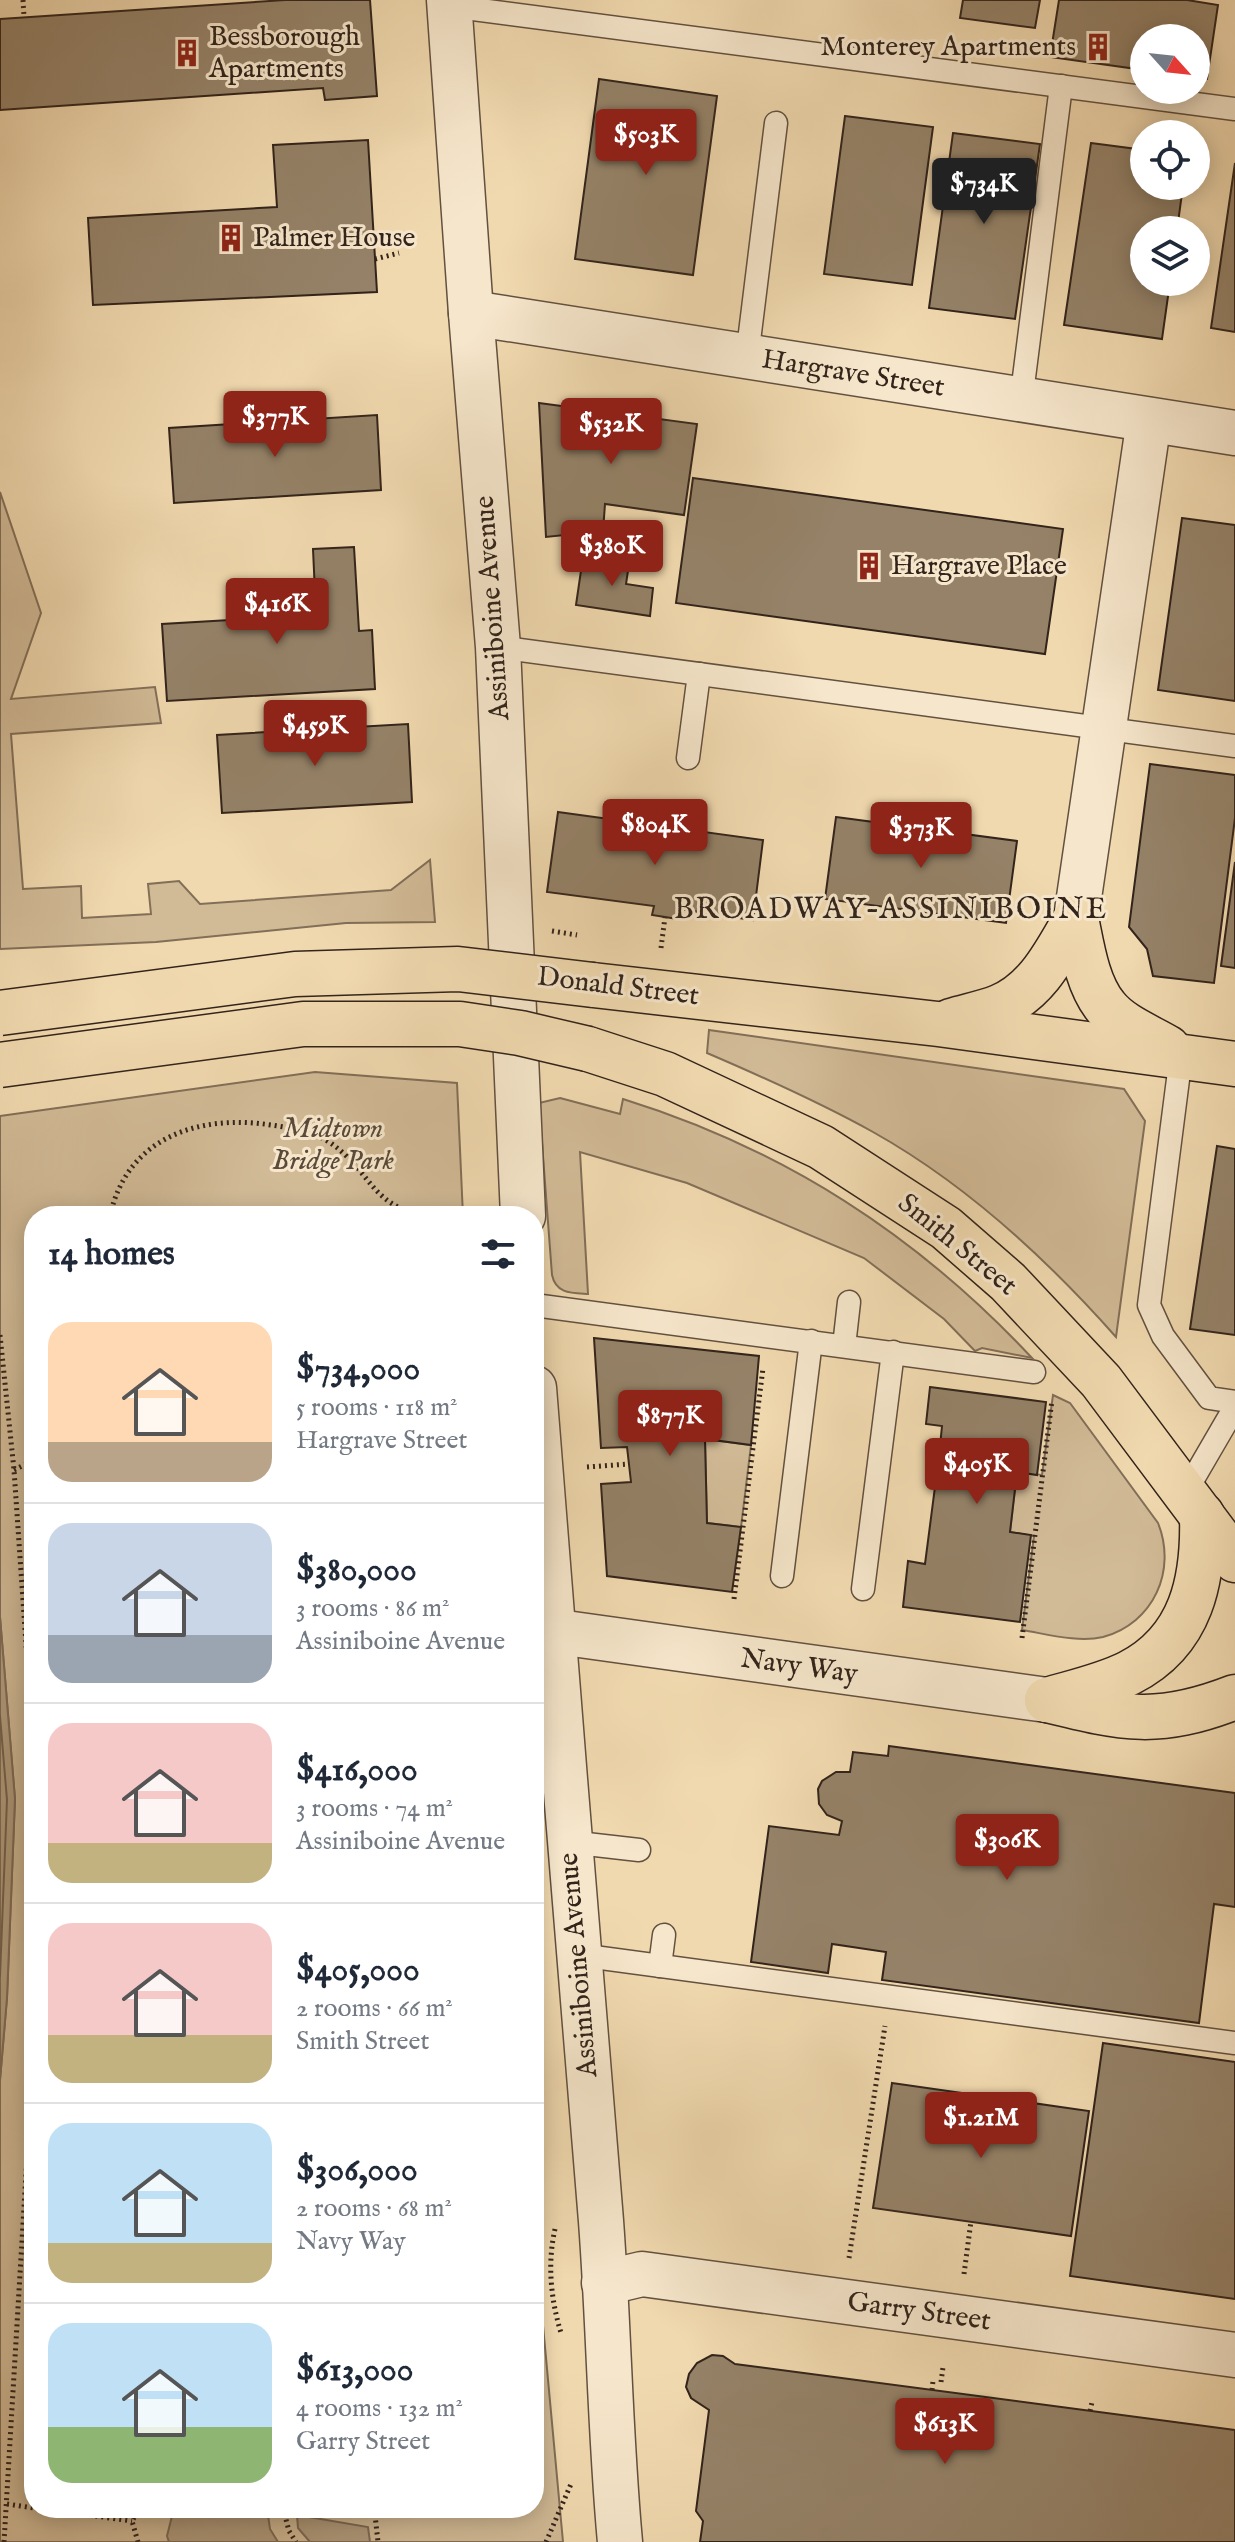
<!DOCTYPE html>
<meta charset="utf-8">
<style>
:root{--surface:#fff;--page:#f2f2f3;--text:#1f2937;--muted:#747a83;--line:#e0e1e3;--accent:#8f2418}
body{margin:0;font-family:"IM FELL English",serif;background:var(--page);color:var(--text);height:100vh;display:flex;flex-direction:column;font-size:30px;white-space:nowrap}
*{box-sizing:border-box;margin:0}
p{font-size:26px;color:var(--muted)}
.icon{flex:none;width:44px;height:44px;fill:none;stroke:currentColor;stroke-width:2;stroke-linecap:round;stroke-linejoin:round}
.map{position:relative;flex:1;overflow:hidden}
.sheet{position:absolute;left:24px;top:1206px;width:520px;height:1312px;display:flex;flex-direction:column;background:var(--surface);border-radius:32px;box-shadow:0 4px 20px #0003}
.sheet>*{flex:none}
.needle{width:52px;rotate:117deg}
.fabs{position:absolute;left:1130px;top:24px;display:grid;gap:16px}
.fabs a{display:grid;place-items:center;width:80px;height:80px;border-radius:50%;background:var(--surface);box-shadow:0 4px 20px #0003;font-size:40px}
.price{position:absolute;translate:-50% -68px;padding:0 18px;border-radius:8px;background:var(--accent);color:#fff;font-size:26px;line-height:52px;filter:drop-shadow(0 2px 4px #0008)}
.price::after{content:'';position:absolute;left:50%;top:48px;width:24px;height:18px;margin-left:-12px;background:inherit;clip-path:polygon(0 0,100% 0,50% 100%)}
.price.active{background:#222;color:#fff}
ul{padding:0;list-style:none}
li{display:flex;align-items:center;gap:24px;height:200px;padding:0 24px}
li+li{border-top:2px solid var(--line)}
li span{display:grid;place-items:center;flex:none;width:224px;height:160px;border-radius:24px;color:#555}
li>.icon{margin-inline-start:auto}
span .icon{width:96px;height:96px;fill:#fffc;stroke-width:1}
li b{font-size:34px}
h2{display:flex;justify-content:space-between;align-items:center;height:96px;padding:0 24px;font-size:34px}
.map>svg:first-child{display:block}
.green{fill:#d1ba96;stroke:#826f58;stroke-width:2}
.water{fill:#b09b7d;stroke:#7e6b56;stroke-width:2}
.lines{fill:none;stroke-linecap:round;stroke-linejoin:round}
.shore{stroke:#71604c;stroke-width:2}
.building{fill:#958268;stroke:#32241b;stroke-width:2}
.lane-casing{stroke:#625140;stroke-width:25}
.street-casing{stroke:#625140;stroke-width:47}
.primary-casing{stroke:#32241b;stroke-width:47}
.path{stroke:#32241b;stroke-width:5;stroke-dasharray:2 4;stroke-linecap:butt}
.lane{stroke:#f6e6cb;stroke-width:22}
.street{stroke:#f6e6cb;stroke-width:44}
.primary{stroke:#f1d9af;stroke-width:44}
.primary-bridge-casing{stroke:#32241b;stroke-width:47;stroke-linecap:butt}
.primary-bridge{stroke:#f1d9af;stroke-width:44}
.labels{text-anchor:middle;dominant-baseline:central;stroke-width:6;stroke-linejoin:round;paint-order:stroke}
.poi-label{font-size:28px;fill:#32241b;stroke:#f6e6cb;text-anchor:start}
.street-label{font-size:28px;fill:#32241b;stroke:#f6e6cb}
.park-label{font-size:28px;font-style:italic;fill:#5a4a3a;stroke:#f6e6cb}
.neighbourhood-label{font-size:30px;letter-spacing:2px;fill:#32241b;stroke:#f6e6cb}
</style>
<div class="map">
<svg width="1235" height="2542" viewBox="0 0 1235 2542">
<rect width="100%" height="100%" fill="#f1d9af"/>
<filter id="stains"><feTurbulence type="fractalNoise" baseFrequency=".0025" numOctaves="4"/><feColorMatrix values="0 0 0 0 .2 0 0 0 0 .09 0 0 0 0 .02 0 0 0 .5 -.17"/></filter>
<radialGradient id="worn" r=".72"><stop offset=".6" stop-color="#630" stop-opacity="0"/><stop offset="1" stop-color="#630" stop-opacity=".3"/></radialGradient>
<g class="green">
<polygon points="0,492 41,613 11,699 155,687 161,723 11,734 23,889 81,886 82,918 151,914 148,884 179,881 200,904 391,890 430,860 435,922 346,923 156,942 0,949"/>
<path d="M709,1030L1124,1089L1145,1121L1116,1337C1046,1258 966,1184 873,1132C819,1102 763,1077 707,1053Z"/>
<polygon points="315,1072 457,1083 463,1216 34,1216 34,2508 534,2508 534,2228 563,2542 0,2542 0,2080 7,1998 15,1799 0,1617 0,1116"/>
<path d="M560,1098L620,1114L623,1099C784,1149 917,1235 1032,1358L982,1348L975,1351L944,1319L864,1258L687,1183L580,1152L588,1294C572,1293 556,1294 552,1275L539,1103Z"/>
<path d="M1053,1395L1070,1403L1158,1523C1177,1570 1154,1623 1103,1637C1078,1643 1047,1634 1022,1630L1034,1536L1010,1532L1017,1472L1042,1475Z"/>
<polygon points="705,1439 751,1445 741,1527 707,1523"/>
</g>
<g class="water">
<polygon points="0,1617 15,1799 7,1998 0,2080"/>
<polygon points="174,2508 226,2508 268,2515 270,2529 278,2542 169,2542 167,2536"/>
<polygon points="297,2515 368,2527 370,2542 310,2542 298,2528"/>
</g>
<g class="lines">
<polyline class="shore" points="0,1716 7,1800 0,1976"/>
</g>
<g class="building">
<polygon points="285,0 370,0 377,96 325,100 323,88 0,110 0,19"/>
<polygon points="963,0 1040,0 1035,28 960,18"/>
<polygon points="1059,0 1187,0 1218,5 1207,79 1196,78 1196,38 1144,38 1144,70 1050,57"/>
<polygon points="599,79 717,96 693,275 575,259"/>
<polygon points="845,116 933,127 912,285 824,274"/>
<polygon points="953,133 1040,144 1015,319 929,308"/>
<polygon points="368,140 377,292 93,305 88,218 277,207 273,145"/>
<polygon points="1091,143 1144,150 1144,186 1183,186 1177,230 1144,230 1144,282 1170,282 1162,339 1064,325"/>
<polygon points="1235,163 1235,332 1211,328"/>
<polygon points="539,403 697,424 684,515 605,504 603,531 546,537"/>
<polygon points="377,415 381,490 174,503 169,428"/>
<polygon points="693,478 1063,529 1045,654 676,603"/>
<polygon points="1182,518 1235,525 1235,701 1158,690"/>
<polygon points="354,547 359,631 372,630 375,689 167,701 162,624 316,615 313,549"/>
<polygon points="583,557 629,564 626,584 653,588 650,616 576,605"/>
<polygon points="408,724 412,802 222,813 217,735"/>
<polygon points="1150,764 1235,775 1235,818 1214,983 1153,976 1147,949 1129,927"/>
<polygon points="558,812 763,840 753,920 679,909 678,919 652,915 654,906 547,892"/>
<polygon points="836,817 1017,841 1006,923 825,899"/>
<polygon points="1235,862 1235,968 1221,966"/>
<polygon points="1217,1146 1235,1149 1235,1335 1190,1329"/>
<polygon points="594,1338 759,1356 751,1445 705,1439 707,1523 741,1527 732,1592 607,1576 601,1484 631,1482 627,1447 601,1448"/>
<polygon points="930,1387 1046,1402 1037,1475 1017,1472 1010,1532 1031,1535 1020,1622 903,1607 908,1561 925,1564 939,1456 942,1426 926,1424"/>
<polygon points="889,1746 1235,1793 1235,1907 1214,1904 1199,2023 882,1980 886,1952 832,1944 828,1973 751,1962 769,1826 839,1835 842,1821 827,1815 819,1804 818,1789 822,1781 836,1772 850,1772 853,1752 888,1756"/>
<polygon points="1103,2043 1235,2062 1235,2299 1070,2276"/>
<polygon points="892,2083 1089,2111 1071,2236 873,2208"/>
<polygon points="712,2355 723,2356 735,2364 1235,2430 1235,2542 700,2542 703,2521 696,2511 709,2410 691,2398 686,2387 689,2374 697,2363"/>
</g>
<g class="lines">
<defs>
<g id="lane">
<polyline points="450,6 1235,109"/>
<polyline points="747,357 776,123"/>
<polyline points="1021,401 1061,86"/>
<polyline points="498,647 1235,746"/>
<polyline points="688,758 699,674"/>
<polyline points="1181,1056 1149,1305 1163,1336 1209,1398 1235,1402"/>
<polyline points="534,1305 1034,1372"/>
<polyline points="844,1346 849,1302"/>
<polyline points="1185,1493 1235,1407"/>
<polyline points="782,1576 811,1341"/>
<polyline points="863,1589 893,1352"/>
<polyline points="569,1842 639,1850"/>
<polyline points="579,1955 1235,2043"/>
<polyline points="660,1966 664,1935"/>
</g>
<g id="street">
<polyline points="449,0 471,313 498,647 523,1216"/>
<polyline points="471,313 1235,433"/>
<polyline points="1076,918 1149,420"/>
<path d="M534,1388C554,1666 580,1943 601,2221C609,2328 610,2435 620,2542"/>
<polyline points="551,1631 1047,1700"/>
<polyline points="604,2283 642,2274 1235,2355"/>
</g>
<g id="primary">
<path d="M1076,918C1082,947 1087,984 1106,1007C1121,1026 1148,1036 1168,1048"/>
<polyline points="593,985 938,1024 1235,1064"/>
<path d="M951,1021C967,1016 984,1013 999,1007C1038,991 1056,952 1076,918"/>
<polyline points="588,1049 665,1074 821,1147 946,1228 1008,1282 1101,1381 1235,1560"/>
<path d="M1047,1700C1074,1692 1103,1686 1129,1673C1192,1641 1204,1579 1202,1515"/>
<path d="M1047,1700C1124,1719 1158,1727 1235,1697"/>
</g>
</defs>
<use href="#lane" class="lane-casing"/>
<use href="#street" class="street-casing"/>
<use href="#primary" class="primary-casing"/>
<g class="path">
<polyline points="23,0 24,17"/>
<polyline points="375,259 399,253"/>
<polyline points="552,931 577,935"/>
<polyline points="661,948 665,917"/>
<path d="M110,1216C127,1137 199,1114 271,1125C291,1128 312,1131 329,1142C373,1171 371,1212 435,1216"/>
<polyline points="0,1335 14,1470 34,1760"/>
<polyline points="587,1467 629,1464"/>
<polyline points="14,1470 34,1460"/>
<polyline points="734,1599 763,1368"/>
<polyline points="1022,1638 1052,1400"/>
<path d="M555,2229C547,2264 551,2300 561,2333"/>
<polyline points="849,2258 885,2026"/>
<polyline points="964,2274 971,2221"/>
<polyline points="534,2301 536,2300"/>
<polyline points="534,2338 537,2339"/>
<polyline points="941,2382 943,2367"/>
<polyline points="932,2390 933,2381"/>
<polyline points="1090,2411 1092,2402"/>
<polyline points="7,2504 34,2508"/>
<polyline points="36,2508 132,2521"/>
<polyline points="283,2508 289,2531 296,2542"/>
<polyline points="327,2508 375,2515 378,2542"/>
<polyline points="4,2542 34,2040"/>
<polyline points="138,2542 132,2521 140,2508"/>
<polyline points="546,2542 571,2484"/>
</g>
<use href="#lane" class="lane"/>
<use href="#street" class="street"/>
<use href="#primary" class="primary"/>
<defs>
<g id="primary-bridge">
<polyline points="0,1013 295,974 458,969 593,985"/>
<polyline points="0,1065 303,1024 460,1024 520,1033 588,1049"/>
</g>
</defs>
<use href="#primary-bridge" class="primary-bridge-casing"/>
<use href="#primary-bridge" class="primary-bridge"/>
</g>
<defs>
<symbol id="building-bare" viewBox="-9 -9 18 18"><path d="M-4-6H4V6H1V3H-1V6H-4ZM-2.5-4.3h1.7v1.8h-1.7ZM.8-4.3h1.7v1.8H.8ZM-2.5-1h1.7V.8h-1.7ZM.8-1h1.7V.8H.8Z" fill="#8f2418" stroke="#f6e6cb" stroke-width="2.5" paint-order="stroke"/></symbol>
</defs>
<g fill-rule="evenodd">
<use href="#building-bare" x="1078" y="27" width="40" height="40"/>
<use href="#building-bare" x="167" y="33" width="40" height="40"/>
<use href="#building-bare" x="211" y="218" width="40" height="40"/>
<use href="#building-bare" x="849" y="546" width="40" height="40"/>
</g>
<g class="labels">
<g class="poi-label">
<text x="209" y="37">Bessborough<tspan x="209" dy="32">Apartments</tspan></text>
<text x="1076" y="47" text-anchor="end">Monterey Apartments</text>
<text x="253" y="238">Palmer House</text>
<text x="891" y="566">Hargrave Place</text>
</g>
<g class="street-label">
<text transform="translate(853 374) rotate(9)">Hargrave Street</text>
<text transform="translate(493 608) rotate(-94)">Assiniboine Avenue</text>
<text transform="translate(618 987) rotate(7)">Donald Street</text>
<text transform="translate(957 1245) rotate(39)">Smith Street</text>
<text transform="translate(799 1667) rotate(8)">Navy Way</text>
<text transform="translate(579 1965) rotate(-95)">Assiniboine Avenue</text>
<text transform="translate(919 2312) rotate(8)">Garry Street</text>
</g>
<g class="park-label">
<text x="333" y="1129">Midtown<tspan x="333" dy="32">Bridge Park</tspan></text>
</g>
<g class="neighbourhood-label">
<text x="891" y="910">BROADWAY–ASSINIBOINE</text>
</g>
</g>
<rect width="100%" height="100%" filter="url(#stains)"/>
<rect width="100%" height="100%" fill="url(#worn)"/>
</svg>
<div class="fabs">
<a><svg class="needle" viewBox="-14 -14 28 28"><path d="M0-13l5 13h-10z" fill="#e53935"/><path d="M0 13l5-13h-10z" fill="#747a83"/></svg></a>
<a><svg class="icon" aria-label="locate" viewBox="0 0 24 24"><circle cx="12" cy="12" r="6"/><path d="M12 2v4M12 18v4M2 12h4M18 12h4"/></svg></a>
<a><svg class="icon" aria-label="layers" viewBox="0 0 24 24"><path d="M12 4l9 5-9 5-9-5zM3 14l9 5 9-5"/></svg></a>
</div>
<b class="price" style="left:646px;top:177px">$503K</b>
<b class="price active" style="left:984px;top:226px">$734K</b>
<b class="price" style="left:275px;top:459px">$377K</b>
<b class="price" style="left:611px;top:466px">$532K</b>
<b class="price" style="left:612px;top:588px">$380K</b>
<b class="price" style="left:277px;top:646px">$416K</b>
<b class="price" style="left:315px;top:768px">$459K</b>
<b class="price" style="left:655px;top:867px">$804K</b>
<b class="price" style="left:921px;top:870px">$373K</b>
<b class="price" style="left:670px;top:1458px">$877K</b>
<b class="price" style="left:977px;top:1506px">$405K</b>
<b class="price" style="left:1007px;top:1882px">$306K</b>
<b class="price" style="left:981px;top:2160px">$1.21M</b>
<b class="price" style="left:945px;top:2466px">$613K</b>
<section class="sheet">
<h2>14 homes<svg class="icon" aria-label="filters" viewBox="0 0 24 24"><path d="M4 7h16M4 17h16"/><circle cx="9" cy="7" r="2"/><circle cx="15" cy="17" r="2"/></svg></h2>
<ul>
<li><span style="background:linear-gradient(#ffd9b3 75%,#b9a48a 0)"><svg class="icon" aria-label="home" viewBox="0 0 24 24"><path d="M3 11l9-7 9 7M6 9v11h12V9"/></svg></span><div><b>$734,000</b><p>5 rooms · 118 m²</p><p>Hargrave Street</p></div></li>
<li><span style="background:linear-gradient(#c9d6e8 70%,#9aa5b1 0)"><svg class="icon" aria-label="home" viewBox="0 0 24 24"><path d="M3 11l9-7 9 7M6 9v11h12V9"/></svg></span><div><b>$380,000</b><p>3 rooms · 86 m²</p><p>Assiniboine Avenue</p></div></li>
<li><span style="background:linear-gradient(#f6c9c9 75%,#c2b280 0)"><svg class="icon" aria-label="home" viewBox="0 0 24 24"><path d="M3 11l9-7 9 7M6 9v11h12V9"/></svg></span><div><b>$416,000</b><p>3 rooms · 74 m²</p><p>Assiniboine Avenue</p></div></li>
<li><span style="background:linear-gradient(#f6c9c9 70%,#c2b280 0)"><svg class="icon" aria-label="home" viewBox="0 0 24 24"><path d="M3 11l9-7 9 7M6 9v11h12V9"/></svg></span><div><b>$405,000</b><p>2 rooms · 66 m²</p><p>Smith Street</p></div></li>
<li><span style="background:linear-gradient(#bfe0f5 75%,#c2b280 0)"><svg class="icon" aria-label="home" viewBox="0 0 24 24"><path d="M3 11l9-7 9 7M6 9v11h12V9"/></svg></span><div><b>$306,000</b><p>2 rooms · 68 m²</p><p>Navy Way</p></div></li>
<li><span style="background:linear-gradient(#bfe0f5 65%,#8fb573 0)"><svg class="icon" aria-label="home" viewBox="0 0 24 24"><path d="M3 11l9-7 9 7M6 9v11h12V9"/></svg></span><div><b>$613,000</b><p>4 rooms · 132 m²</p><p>Garry Street</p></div></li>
</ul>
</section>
</div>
